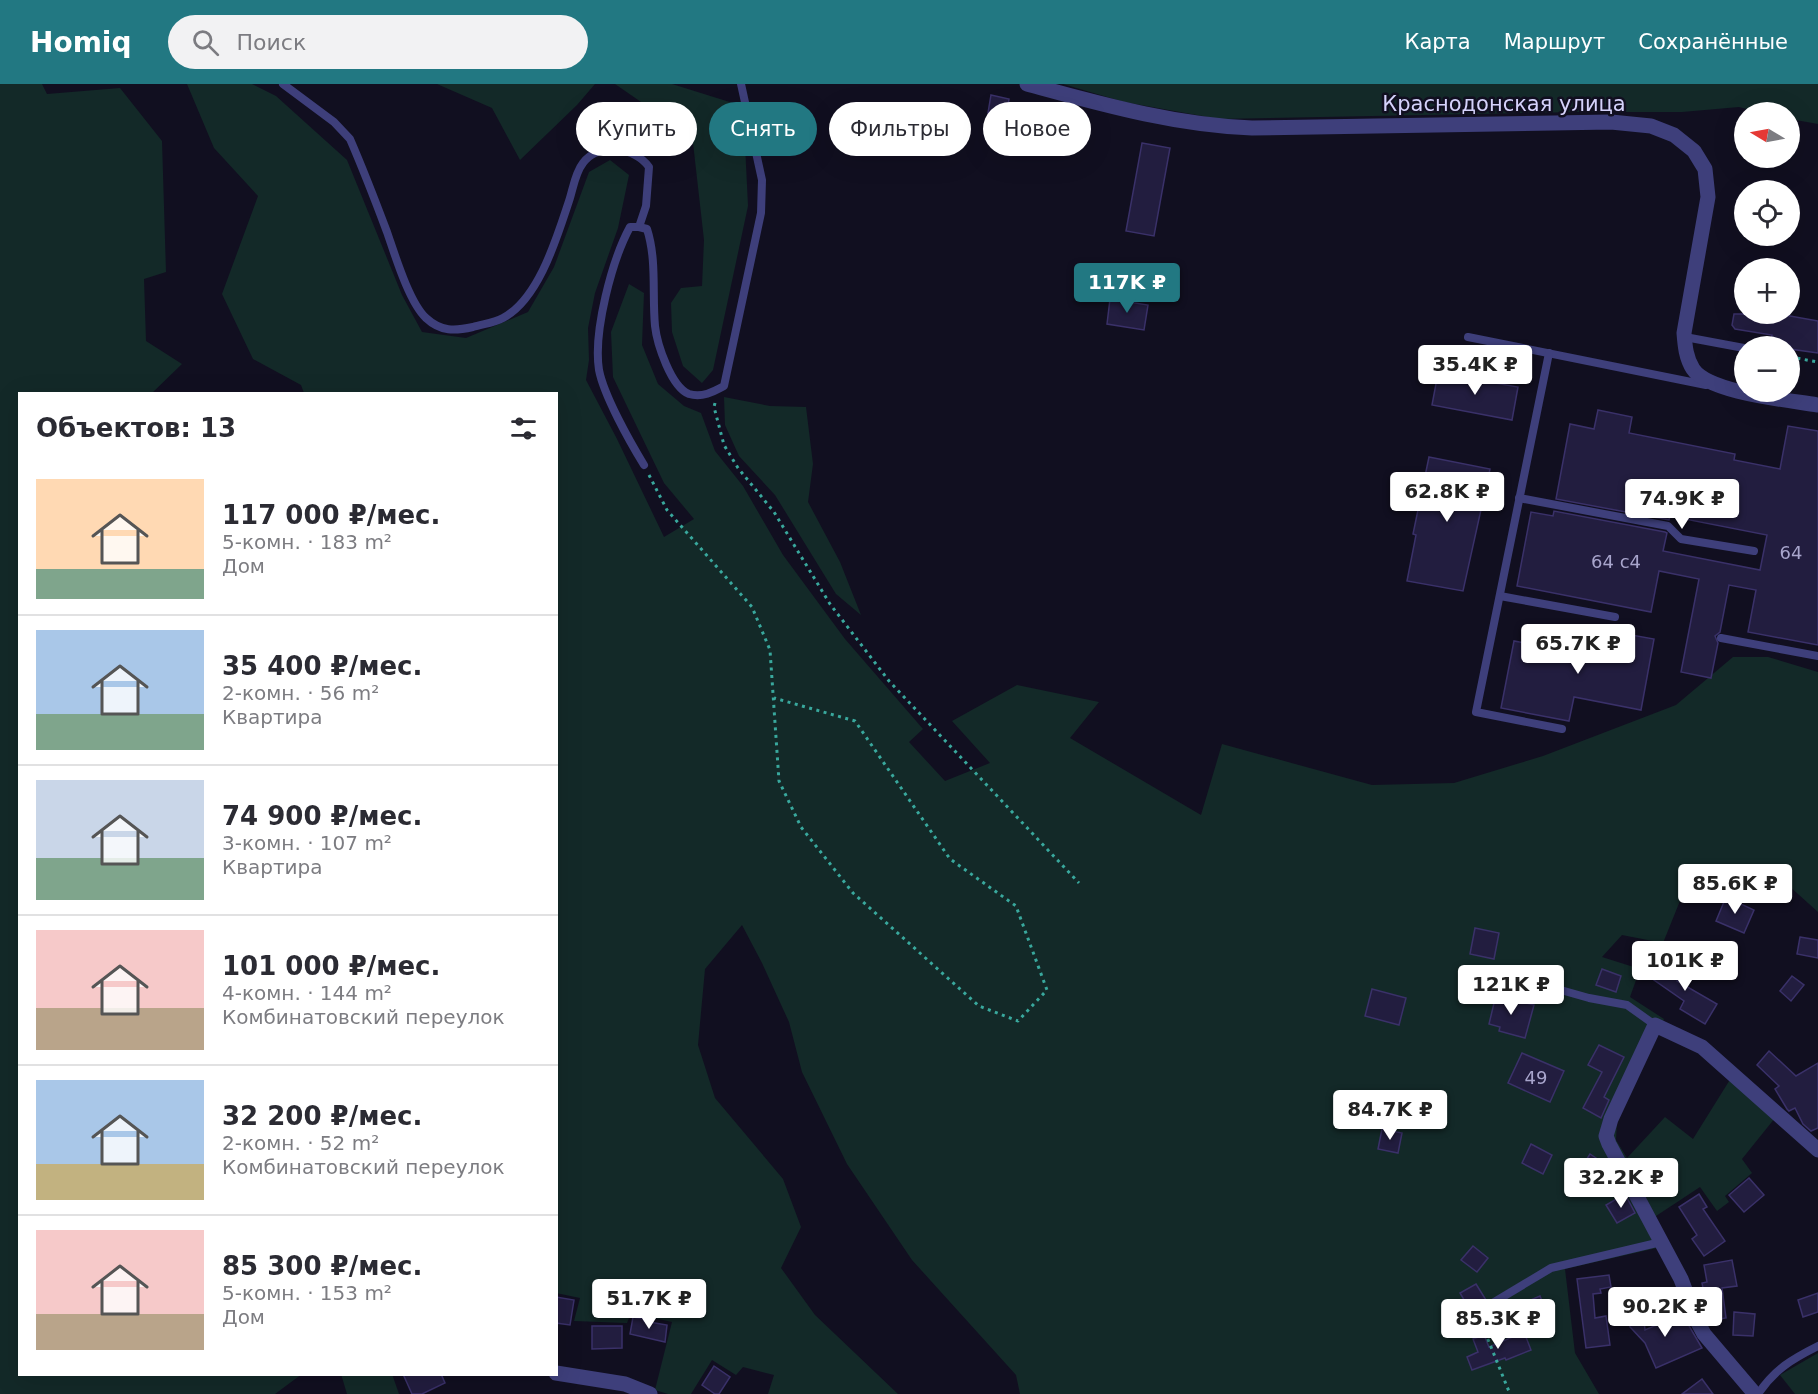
<!DOCTYPE html>
<html lang="ru">
<meta charset="utf-8">
<style>
:root{--surface:#fff;--page:#f2f2f3;--text:#2b2b33;--muted:#7c7c81;--line:#e1e1e2;--accent:#227882}
body{margin:0;font-family:"DejaVu Sans",sans-serif;background:var(--page);color:var(--text);height:100vh;display:flex;flex-direction:column;font-size:22px;white-space:nowrap}
*{box-sizing:border-box;margin:0}
p{font-size:20px;color:var(--muted)}
.icon{flex:none;width:33px;height:33px;fill:none;stroke:currentColor;stroke-width:2;stroke-linecap:round;stroke-linejoin:round}
.map{position:relative;flex:1;overflow:hidden}
.panel{position:absolute;left:18px;top:308px;width:540px;height:984px;display:flex;flex-direction:column;background:var(--surface);border-radius:0px;box-shadow:0 6px 24px #0002}
.panel>*{flex:none}
.top-card{position:absolute;left:576px;top:18px;width:570px;height:54px;display:flex;gap:12px}
.needle{width:39px;rotate:280deg}
.buttons{position:absolute;left:1734px;top:18px;display:grid;gap:12px}
.buttons a{display:grid;place-items:center;width:66px;height:66px;border-radius:50%;background:var(--surface);box-shadow:0 6px 24px #0002;font-size:30px}
.price{position:absolute;translate:-50% -51px;padding:0 14px;border-radius:6px;background:#fff;color:#222;font-size:20px;line-height:39px;filter:drop-shadow(0 2px 3px #0008)}
.price::after{content:'';position:absolute;left:50%;top:36px;width:18px;height:14px;margin-left:-9px;background:inherit;clip-path:polygon(0 0,100% 0,50% 100%)}
.price.selected{background:var(--accent);color:#fff}
ul{padding:0;list-style:none}
li{display:flex;align-items:center;gap:18px;height:150px;padding:0 18px}
li+li{border-top:2px solid var(--line)}
li span{display:grid;place-items:center;flex:none;width:168px;height:120px;border-radius:0px;color:#555}
li>.icon{margin-inline-start:auto}
span .icon{width:72px;height:72px;fill:#fffc;stroke-width:1}
li b{font-size:26px}
h2{display:flex;justify-content:space-between;align-items:center;height:72px;padding:0 18px;font-size:26px}
.tag{padding:0 21px;border-radius:27px;background:var(--surface);box-shadow:0 6px 24px #0002;font-size:21px;line-height:54px}
.tag.selected{background:var(--accent);color:#fff}
header{display:flex;align-items:center;gap:36px;box-sizing:border-box;height:84px;padding:0 30px;background:var(--accent);color:#fff}
header strong{font-size:28px}
nav{display:flex;gap:33px;margin-inline-start:auto;font-size:21px}
.search{width:420px;height:54px;background:var(--page);display:flex;align-items:center;gap:15px;box-sizing:border-box;padding:0 21px;border-radius:33px;color:var(--muted);font-size:22px}
.map>svg:first-child{display:block}
.green{fill:#132928}
.building{fill:#221d3f;stroke:#3a3169;stroke-width:1.5}
.lines{fill:none;stroke-linecap:round;stroke-linejoin:round}
.path{stroke:#39a89d;stroke-width:3;stroke-dasharray:3 4.5;stroke-linecap:butt}
.service{stroke:#3e3f7b;stroke-width:8}
.minor{stroke:#3e3f7b;stroke-width:15}
.tertiary{stroke:#3e3f7b;stroke-width:15}
.labels{text-anchor:middle;dominant-baseline:central;stroke-width:5;stroke-linejoin:round;paint-order:stroke}
.number-label{font-size:18px;fill:#a8a5cc}
.street-label{font-size:21px;fill:#d5d2fb;stroke:#110f20}
</style>
<header>
<strong>Homiq</strong>
<div class="search"><svg class="icon" aria-label="search" viewBox="0 0 24 24"><circle cx="10" cy="10" r="6"/><path d="M15 15l6 6"/></svg>Поиск</div>
<nav><a>Карта</a><a>Маршрут</a><a>Сохранённые</a></nav>
</header>
<div class="map">
<svg width="1818" height="1310" viewBox="0 0 1818 1310">
<rect width="100%" height="100%" fill="#110f20"/>
<g class="green">
<polygon points="0,0 42,0 47,10 120,4 162,57 166,188 144,195 146,257 182,280 152,309 20,309 20,1290 302,1290 275,1310 0,1310"/>
<polygon points="187,0 252,0 276,12 347,76 402,211 422,248 466,254 528,228 554,183 589,88 610,76 629,91 618,144 595,209 588,244 589,276 586,296 617,355 664,453 694,435 664,399 613,293 611,248 629,200 644,209 642,261 658,300 684,322 701,329 715,367 743,402 783,471 845,555 923,645 909,658 945,697 990,679 952,637 1017,601 1099,618 1070,654 1201,731 1222,660 1372,701 1454,699 1543,672 1676,621 1733,573 1768,573 1818,588 1818,828 1788,801 1726,781 1688,797 1663,859 1622,851 1602,873 1640,885 1630,913 1664,935 1617,1038 1616,1056 1627,1074 1665,1033 1693,1055 1731,994 1775,1034 1742,1075 1752,1089 1725,1112 1729,1118 1717,1127 1700,1103 1656,1132 1661,1163 1565,1185 1575,1269 1599,1310 1020,1310 1016,1291 912,1176 847,1080 802,988 789,938 762,879 742,841 705,885 698,961 715,1014 783,1095 801,1143 781,1184 815,1231 898,1310 768,1310 774,1291 743,1283 736,1291 712,1276 691,1310 668,1310 655,1306 672,1238 631,1229 627,1239 574,1237 580,1214 556,1209 556,309 304,309 301,301 253,275 222,210 258,112 214,64"/>
<polygon points="437,0 595,0 577,21 520,76 492,24"/>
<polygon points="615,0 672,0 736,20 745,60 748,122 713,286 702,299 683,282 672,248 671,219 681,204 702,202 704,156 692,50 650,51 644,20"/>
<polygon points="1063,0 1818,0 1818,40 1790,35 1790,28 1759,28 1739,23 1682,28 1580,28 1219,35 1124,18"/>
<polygon points="724,313 770,322 806,323 813,380 808,418 840,478 861,531 836,510 775,411 739,372 725,341"/>
<polygon points="1818,1269 1818,1310 1795,1310 1780,1291"/>
<polygon points="341,1290 392,1290 399,1310 347,1310"/>
</g>
<g class="building">
<polygon points="991,11 1009,15 1006,33 988,29"/>
<polygon points="1142,59 1170,64 1154,152 1126,147"/>
<polygon points="1110,215 1148,221 1144,246 1107,240"/>
<polygon points="1734,230 1779,230 1818,237 1818,269 1790,265 1790,262 1770,262 1772,251 1735,245 1732,241"/>
<polygon points="1438,289 1518,303 1512,336 1432,321"/>
<polygon points="1598,326 1632,333 1629,349 1735,370 1734,376 1780,385 1788,342 1818,347 1818,561 1748,548 1756,506 1729,501 1720,548 1715,552 1718,559 1711,594 1681,588 1699,495 1659,487 1651,528 1517,502 1531,428 1553,432 1554,427 1665,448 1667,449 1663,467 1760,486 1767,451 1670,432 1669,436 1556,415 1570,340 1594,345"/>
<polygon points="1429,373 1490,385 1463,507 1407,497 1416,451 1413,450"/>
<polygon points="1587,543 1654,555 1641,626 1574,613 1569,637 1501,624 1514,557 1582,570"/>
<polygon points="1726,813 1754,826 1744,849 1716,837"/>
<polygon points="1475,844 1499,849 1494,875 1470,870"/>
<polygon points="1800,853 1818,856 1818,874 1797,870"/>
<polygon points="1668,874 1685,885 1677,897 1717,920 1705,940 1680,925 1684,917 1654,896"/>
<polygon points="1602,885 1621,892 1616,908 1596,901"/>
<polygon points="1792,892 1804,901 1791,917 1780,907"/>
<polygon points="1372,905 1406,914 1399,941 1365,932"/>
<polygon points="1496,911 1534,921 1525,954 1499,947 1500,943 1489,940"/>
<polygon points="1599,961 1624,973 1604,1013 1609,1016 1601,1034 1583,1024 1602,988 1588,981"/>
<polygon points="1769,967 1796,992 1818,979 1818,1044 1811,1047 1803,1040 1795,1024 1789,1027 1787,1025 1775,1005 1779,1002 1757,981"/>
<polygon points="1522,969 1564,987 1550,1018 1508,999"/>
<polygon points="1382,1045 1402,1049 1398,1069 1378,1065"/>
<polygon points="1531,1060 1552,1071 1543,1090 1522,1079"/>
<polygon points="1590,1070 1611,1084 1613,1087 1604,1100 1581,1084"/>
<polygon points="1749,1094 1764,1111 1744,1128 1729,1111"/>
<polygon points="1625,1110 1635,1129 1617,1139 1606,1121"/>
<polygon points="1699,1110 1707,1123 1703,1125 1725,1157 1704,1172 1692,1155 1697,1151 1679,1123"/>
<polygon points="1473,1162 1488,1174 1477,1188 1461,1176"/>
<polygon points="1732,1176 1737,1202 1722,1204 1726,1234 1708,1237 1705,1232 1703,1214 1705,1214 1702,1199 1707,1198 1704,1181"/>
<polygon points="1609,1191 1611,1203 1600,1205 1601,1209 1593,1210 1595,1234 1606,1232 1610,1261 1586,1264 1577,1195"/>
<polygon points="1476,1200 1486,1216 1470,1226 1460,1209"/>
<polygon points="1818,1209 1818,1228 1803,1233 1798,1216"/>
<polygon points="1540,1212 1549,1235 1530,1243 1521,1220"/>
<polygon points="556,1213 574,1216 570,1241 556,1239"/>
<polygon points="1643,1225 1645,1246 1678,1232 1688,1240 1702,1264 1656,1284 1645,1259 1630,1243 1628,1226"/>
<polygon points="1734,1228 1755,1230 1753,1252 1733,1251"/>
<polygon points="633,1233 644,1235 644,1237 667,1241 665,1258 630,1250"/>
<polygon points="592,1242 622,1242 622,1264 592,1265"/>
<polygon points="1524,1248 1531,1266 1506,1276 1505,1274 1472,1286 1467,1273 1478,1268 1473,1255 1484,1251 1489,1263"/>
<polygon points="714,1282 730,1293 719,1310 715,1310 702,1301"/>
<polygon points="403,1290 441,1290 445,1299 422,1310 412,1310"/>
<polygon points="1702,1295 1713,1310 1682,1310"/>
</g>
<g class="lines">
<g class="path">
<polyline points="1790,273 1818,278"/>
<polyline points="715,319 714,323 724,361 738,384 774,428 830,520 889,597 1079,799"/>
<polyline points="649,391 667,426 752,523 770,566 779,697 801,743 853,809 979,922 1018,937 1047,906 1016,822 950,775 855,637 774,614"/>
<polyline points="1485,1248 1510,1310"/>
</g>
<g class="service">
<path d="M283,0L334,38L350,55C363,85 375,116 387,148C395,171 409,218 426,234C441,248 455,247 473,243C483,240 494,239 503,234C539,215 557,153 569,117C573,105 575,89 583,79C598,58 635,63 649,83L646,122L639,143"/>
<polyline points="1468,253 1706,301"/>
<polyline points="1685,253 1744,264"/>
<polyline points="1549,269 1476,628 1562,645"/>
<path d="M644,381C630,358 604,312 599,286C593,248 612,176 630,143H639L647,145C657,176 652,210 655,242C657,260 671,303 689,310C702,314 713,308 724,302L761,129L762,96L741,0"/>
<polyline points="1519,414 1668,442 1681,455 1754,467"/>
<polyline points="1500,512 1615,533"/>
<polyline points="1721,554 1818,572"/>
<polyline points="1515,890 1543,901 1589,914 1627,921 1655,941"/>
<polyline points="1481,1237 1486,1223 1551,1184 1661,1158"/>
<path d="M1758,1310C1775,1285 1792,1275 1818,1262"/>
</g>
<g class="minor">
<polyline points="556,1289 625,1300 650,1310"/>
<polyline points="1755,1310 1704,1250 1696,1235 1681,1195 1609,1060 1606,1052 1611,1035 1655,941 1702,963 1818,1066"/>
</g>
<path class="tertiary" d="M1027,0C1101,20 1174,41 1252,44L1611,38L1651,42L1674,51L1694,67L1705,85L1708,113L1684,249C1685,262 1686,274 1693,285C1709,309 1789,316 1818,321"/>
</g>
<g class="labels">
<g class="number-label">
<text x="1791" y="468">64</text>
<text x="1616" y="477">64 с4</text>
<text x="1536" y="993">49</text>
</g>
<g class="street-label">
<text x="1504" y="20">Краснодонская улица</text>
</g>
</g>
</svg>
<div class="buttons">
<a><svg class="needle" viewBox="-14 -14 28 28"><path d="M0-13l5 13h-10z" fill="#e53935"/><path d="M0 13l5-13h-10z" fill="#7c7c81"/></svg></a>
<a><svg class="icon" aria-label="locate" viewBox="0 0 24 24"><circle cx="12" cy="12" r="6"/><path d="M12 2v4M12 18v4M2 12h4M18 12h4"/></svg></a>
<a>+</a>
<a>−</a>
</div>
<b class="price selected" style="left:1127px;top:230px">117K ₽</b>
<b class="price" style="left:1475px;top:312px">35.4K ₽</b>
<b class="price" style="left:1447px;top:439px">62.8K ₽</b>
<b class="price" style="left:1682px;top:446px">74.9K ₽</b>
<b class="price" style="left:1578px;top:591px">65.7K ₽</b>
<b class="price" style="left:1735px;top:831px">85.6K ₽</b>
<b class="price" style="left:1685px;top:908px">101K ₽</b>
<b class="price" style="left:1511px;top:932px">121K ₽</b>
<b class="price" style="left:1390px;top:1057px">84.7K ₽</b>
<b class="price" style="left:1621px;top:1125px">32.2K ₽</b>
<b class="price" style="left:649px;top:1246px">51.7K ₽</b>
<b class="price" style="left:1665px;top:1254px">90.2K ₽</b>
<b class="price" style="left:1498px;top:1266px">85.3K ₽</b>
<div class="top-card">
<a class="tag">Купить</a>
<a class="tag selected">Снять</a>
<a class="tag">Фильтры</a>
<a class="tag">Новое</a>
</div>
<section class="panel">
<h2>Объектов: 13<svg class="icon" aria-label="filters" viewBox="0 0 24 24"><path d="M4 7h16M4 17h16"/><circle cx="9" cy="7" r="2"/><circle cx="15" cy="17" r="2"/></svg></h2>
<ul>
<li><span style="background:linear-gradient(#ffd9b3 75%,#7fa58c 0)"><svg class="icon" aria-label="home" viewBox="0 0 24 24"><path d="M3 11l9-7 9 7M6 9v11h12V9"/></svg></span><div><b>117 000 ₽/мес.</b><p>5-комн. · 183 m²</p><p>Дом</p></div></li>
<li><span style="background:linear-gradient(#a9c7e8 70%,#7fa58c 0)"><svg class="icon" aria-label="home" viewBox="0 0 24 24"><path d="M3 11l9-7 9 7M6 9v11h12V9"/></svg></span><div><b>35 400 ₽/мес.</b><p>2-комн. · 56 m²</p><p>Квартира</p></div></li>
<li><span style="background:linear-gradient(#c9d6e8 65%,#7fa58c 0)"><svg class="icon" aria-label="home" viewBox="0 0 24 24"><path d="M3 11l9-7 9 7M6 9v11h12V9"/></svg></span><div><b>74 900 ₽/мес.</b><p>3-комн. · 107 m²</p><p>Квартира</p></div></li>
<li><span style="background:linear-gradient(#f6c9c9 65%,#b9a48a 0)"><svg class="icon" aria-label="home" viewBox="0 0 24 24"><path d="M3 11l9-7 9 7M6 9v11h12V9"/></svg></span><div><b>101 000 ₽/мес.</b><p>4-комн. · 144 m²</p><p>Комбинатовский переулок</p></div></li>
<li><span style="background:linear-gradient(#a9c7e8 70%,#c2b280 0)"><svg class="icon" aria-label="home" viewBox="0 0 24 24"><path d="M3 11l9-7 9 7M6 9v11h12V9"/></svg></span><div><b>32 200 ₽/мес.</b><p>2-комн. · 52 m²</p><p>Комбинатовский переулок</p></div></li>
<li><span style="background:linear-gradient(#f6c9c9 70%,#b9a48a 0)"><svg class="icon" aria-label="home" viewBox="0 0 24 24"><path d="M3 11l9-7 9 7M6 9v11h12V9"/></svg></span><div><b>85 300 ₽/мес.</b><p>5-комн. · 153 m²</p><p>Дом</p></div></li>
</ul>
</section>
</div>
